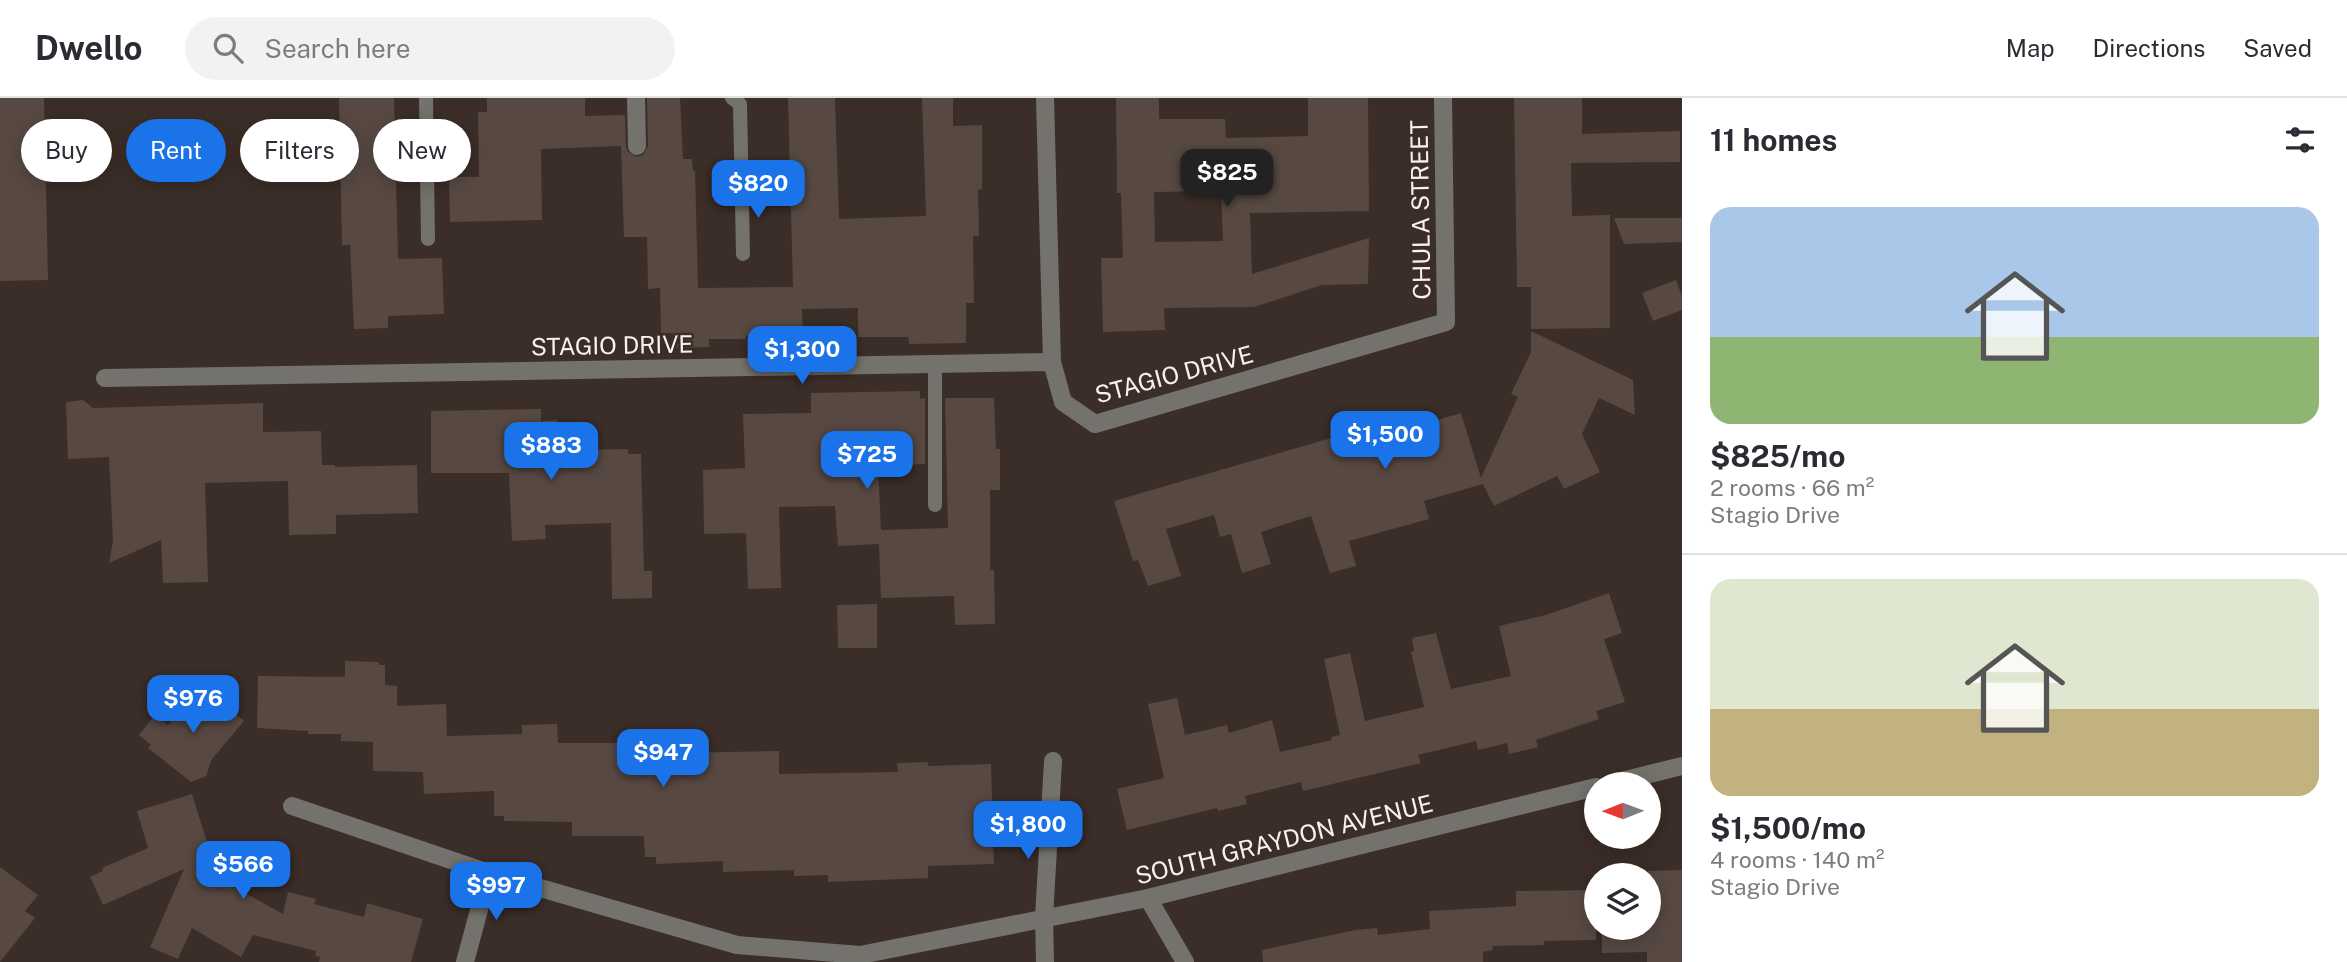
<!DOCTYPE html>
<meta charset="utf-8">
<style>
:root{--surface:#fff;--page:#f2f2f3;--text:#2b2b33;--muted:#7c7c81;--line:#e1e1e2;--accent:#1a73e8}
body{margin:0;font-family:"Public Sans",sans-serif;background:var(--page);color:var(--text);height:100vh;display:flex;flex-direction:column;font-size:26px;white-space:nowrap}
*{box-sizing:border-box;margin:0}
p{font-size:23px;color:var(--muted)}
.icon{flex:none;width:38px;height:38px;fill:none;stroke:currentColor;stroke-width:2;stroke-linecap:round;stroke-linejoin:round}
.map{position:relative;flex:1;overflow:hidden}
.details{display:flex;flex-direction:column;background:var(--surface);width:665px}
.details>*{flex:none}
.guide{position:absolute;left:21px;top:21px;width:665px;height:63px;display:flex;gap:14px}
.needle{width:46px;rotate:269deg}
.controls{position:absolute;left:1584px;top:674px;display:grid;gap:14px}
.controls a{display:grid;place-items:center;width:77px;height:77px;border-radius:50%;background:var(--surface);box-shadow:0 4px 18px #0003;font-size:35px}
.price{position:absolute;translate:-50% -60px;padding:0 16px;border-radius:14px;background:var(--accent);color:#fff;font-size:23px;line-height:46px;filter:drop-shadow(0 2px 4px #0008)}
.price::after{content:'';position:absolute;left:50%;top:42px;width:21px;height:16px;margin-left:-10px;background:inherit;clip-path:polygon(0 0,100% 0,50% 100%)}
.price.on{background:#222;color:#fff}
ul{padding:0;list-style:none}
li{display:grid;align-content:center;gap:14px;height:371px;padding:0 28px}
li+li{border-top:2px solid var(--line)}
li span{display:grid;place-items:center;height:217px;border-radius:21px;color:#555}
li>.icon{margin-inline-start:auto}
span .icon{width:126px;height:126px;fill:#fffc;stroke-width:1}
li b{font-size:30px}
h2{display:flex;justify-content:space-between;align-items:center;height:84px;padding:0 28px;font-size:30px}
.pill{padding:0 24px;border-radius:32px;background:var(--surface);box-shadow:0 4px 18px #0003;font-size:24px;line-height:63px}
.pill.on{background:var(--accent);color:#fff}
header{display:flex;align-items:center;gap:42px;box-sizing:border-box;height:98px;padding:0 35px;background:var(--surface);border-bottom:2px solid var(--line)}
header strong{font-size:33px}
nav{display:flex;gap:38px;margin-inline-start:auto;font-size:24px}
.search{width:490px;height:63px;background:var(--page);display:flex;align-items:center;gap:18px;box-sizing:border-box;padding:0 24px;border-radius:38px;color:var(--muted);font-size:26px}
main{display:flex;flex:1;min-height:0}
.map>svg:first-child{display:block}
.building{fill:#574842;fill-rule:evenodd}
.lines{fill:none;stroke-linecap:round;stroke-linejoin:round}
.lane{stroke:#74726c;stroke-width:14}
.street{stroke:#74726c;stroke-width:18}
.labels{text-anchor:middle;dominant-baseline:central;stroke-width:5;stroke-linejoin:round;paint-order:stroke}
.street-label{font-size:24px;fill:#faf0ed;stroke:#3b2d27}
</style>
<header>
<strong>Dwello</strong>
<div class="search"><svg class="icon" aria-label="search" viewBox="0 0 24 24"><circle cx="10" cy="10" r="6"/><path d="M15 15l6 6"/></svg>Search here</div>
<nav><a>Map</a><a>Directions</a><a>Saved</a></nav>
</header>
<main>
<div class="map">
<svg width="1682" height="864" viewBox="0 0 1682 864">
<rect width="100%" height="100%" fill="#3b2d27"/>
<g class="building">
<polygon points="0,0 44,0 48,182 0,183"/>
<polygon points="339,0 394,0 398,161 442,160 444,216 388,218 388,230 354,231 350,147 342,147"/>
<polygon points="487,0 585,0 585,18 625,17 626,49 628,54 637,59 643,57 648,48 647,0 680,0 683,61 692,61 693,73 695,72 698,190 793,189 788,0 835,0 839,121 926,118 922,0 953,0 953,28 982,27 982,91 978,92 979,138 973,138 974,205 966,205 966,245 909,246 908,239 858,239 858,210 802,211 803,236 746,238 746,241 709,241 709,249 672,250 673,235 661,235 660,190 648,191 647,139 624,139 621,48 541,51 542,122 450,124 449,79 479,79 478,14 487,14"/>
<path d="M1116,0H1159V21H1225L1226,40L1308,38V0H1368L1369,113L1250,115L1252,176L1369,140L1368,186L1322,187L1254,209L1164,210L1165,232L1103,234L1101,160H1123L1121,95H1117ZM1221,93L1223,143L1155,144L1154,94Z"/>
<polygon points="1514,0 1582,0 1582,36 1680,33 1680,64 1571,65 1572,118 1610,117 1610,230 1531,231 1531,189 1517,189"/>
<polygon points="1614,120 1682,120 1682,144 1624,146"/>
<polygon points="1676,182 1682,198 1682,212 1653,223 1642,195"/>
<polygon points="1531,233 1633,282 1635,317 1599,300 1582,336 1600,374 1564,391 1557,378 1494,408 1482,384 1483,386 1424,403 1429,421 1349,443 1356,468 1330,475 1311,418 1261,434 1271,466 1242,475 1231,436 1220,439 1214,417 1166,431 1181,478 1148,488 1138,462 1133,463 1114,403 1386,324 1388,328 1431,315 1434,323 1461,315 1481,380 1518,299 1511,296 1531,254"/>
<polygon points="920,293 920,301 925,300 925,366 878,368 881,432 948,430 945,300 994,300 996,351 1000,351 1000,392 990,392 990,472 994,472 995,526 955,527 954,498 881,500 879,446 838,448 835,408 779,409 781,490 748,491 746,435 704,436 703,372 745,370 743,316 811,315 811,295"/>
<polygon points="83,302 93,310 263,305 263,334 321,333 322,367 335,367 335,369 417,367 418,415 336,417 336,436 289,437 288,383 205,385 208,484 163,485 161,442 109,465 113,443 109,359 68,361 66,304"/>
<polygon points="541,311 541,323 557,322 558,352 628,351 628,356 641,356 644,473 652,473 652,500 612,501 611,425 545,427 546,441 512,443 509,375 431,375 431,313"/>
<polygon points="1609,495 1622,535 1604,541 1625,604 1596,613 1599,621 1536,642 1538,649 1509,656 1507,645 1478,652 1476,643 1418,657 1421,665 1303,693 1301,684 1245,698 1247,706 1218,713 1217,710 1127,732 1117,691 1164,680 1148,606 1177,600 1185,637 1227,627 1229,635 1272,622 1280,654 1332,642 1331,639 1340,637 1324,561 1350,555 1365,623 1424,609 1411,554 1414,553 1412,540 1436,535 1451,591 1511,578 1499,528 1546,517"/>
<polygon points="877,506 877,550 838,550 837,507"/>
<polygon points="345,563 379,564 379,567 385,567 385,587 397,588 397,608 446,606 447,638 522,636 522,627 557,626 558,645 631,645 632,664 681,663 681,655 779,653 779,676 898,674 897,665 928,664 928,668 991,666 994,766 928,768 928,780 828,784 828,777 794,778 794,772 723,774 723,763 656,766 656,759 645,759 644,738 572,738 572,724 504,723 504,718 494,718 494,693 424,696 423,674 373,673 373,644 341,643 341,636 308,636 308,633 257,630 258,578 345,579"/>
<polygon points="200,587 244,623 212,661 206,678 191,684 148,650 151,647 139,637 155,617 168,627"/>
<polygon points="192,696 216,773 228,779 225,784 283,816 288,794 316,801 314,806 364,819 367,805 423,821 411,864 319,864 320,859 315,858 316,853 253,837 241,859 192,830 178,861 150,849 184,771 103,807 90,779 103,773 102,770 148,750 137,713"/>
<polygon points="0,769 38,797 25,813 35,820 0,864"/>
<polygon points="1682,772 1682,864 1647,864 1647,854 1602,855 1602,830 1648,830 1648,773"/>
<polygon points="1596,792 1596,842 1544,843 1544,847 1492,848 1493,852 1483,854 1483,864 1263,864 1262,852 1355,832 1377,830 1378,837 1430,831 1429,813 1516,808 1516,793"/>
</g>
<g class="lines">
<g class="lane">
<polyline points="426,0 428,141"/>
<polyline points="732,0 740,6 743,156"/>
<polyline points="935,266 935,407"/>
</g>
<g class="street">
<polyline points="636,0 637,48"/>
<polyline points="1045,0 1052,264"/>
<polyline points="105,280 1052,264 1063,304 1095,326 1446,224 1443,0"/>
<polyline points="1609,686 1682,668"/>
<polyline points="292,708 489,775 737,847 860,857 1148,800 1596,689"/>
<polyline points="1148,800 1185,864"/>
<polyline points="465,864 489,775"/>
<polyline points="1045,864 1044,820 1053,663"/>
</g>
</g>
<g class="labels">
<g class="street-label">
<text transform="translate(1420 112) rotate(-91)">CHULA STREET</text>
<text transform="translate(612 247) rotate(-1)">STAGIO DRIVE</text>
<text transform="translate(1174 276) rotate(-15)">STAGIO DRIVE</text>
<text transform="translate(1284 741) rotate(-14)">SOUTH GRAYDON AVENUE</text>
</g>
</g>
</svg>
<div class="controls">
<a><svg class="needle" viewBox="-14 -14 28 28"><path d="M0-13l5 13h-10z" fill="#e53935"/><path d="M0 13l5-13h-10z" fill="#7c7c81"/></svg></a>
<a><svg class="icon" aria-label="layers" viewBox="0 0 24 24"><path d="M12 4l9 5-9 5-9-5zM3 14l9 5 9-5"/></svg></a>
</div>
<b class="price on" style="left:1227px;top:111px">$825</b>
<b class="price" style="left:758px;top:122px">$820</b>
<b class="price" style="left:802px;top:288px">$1,300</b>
<b class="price" style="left:1385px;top:373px">$1,500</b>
<b class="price" style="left:551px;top:384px">$883</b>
<b class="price" style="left:867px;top:393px">$725</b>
<b class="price" style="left:193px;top:637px">$976</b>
<b class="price" style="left:663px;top:691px">$947</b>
<b class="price" style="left:1028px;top:763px">$1,800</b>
<b class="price" style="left:243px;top:803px">$566</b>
<b class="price" style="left:496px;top:824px">$997</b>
<div class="guide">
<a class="pill">Buy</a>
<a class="pill on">Rent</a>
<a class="pill">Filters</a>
<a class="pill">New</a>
</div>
</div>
<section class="details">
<h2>11 homes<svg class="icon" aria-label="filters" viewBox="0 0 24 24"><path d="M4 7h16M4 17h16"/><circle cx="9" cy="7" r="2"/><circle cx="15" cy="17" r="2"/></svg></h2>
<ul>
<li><span style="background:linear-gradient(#a9c7e8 60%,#8fb573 0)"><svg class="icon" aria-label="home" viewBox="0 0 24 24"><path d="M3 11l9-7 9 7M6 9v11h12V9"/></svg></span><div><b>$825/mo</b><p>2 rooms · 66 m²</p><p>Stagio Drive</p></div></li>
<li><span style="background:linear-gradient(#dfe7d0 60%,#c2b280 0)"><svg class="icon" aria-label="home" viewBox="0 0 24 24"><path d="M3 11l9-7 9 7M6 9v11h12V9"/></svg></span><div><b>$1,500/mo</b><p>4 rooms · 140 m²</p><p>Stagio Drive</p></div></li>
</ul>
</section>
</main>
